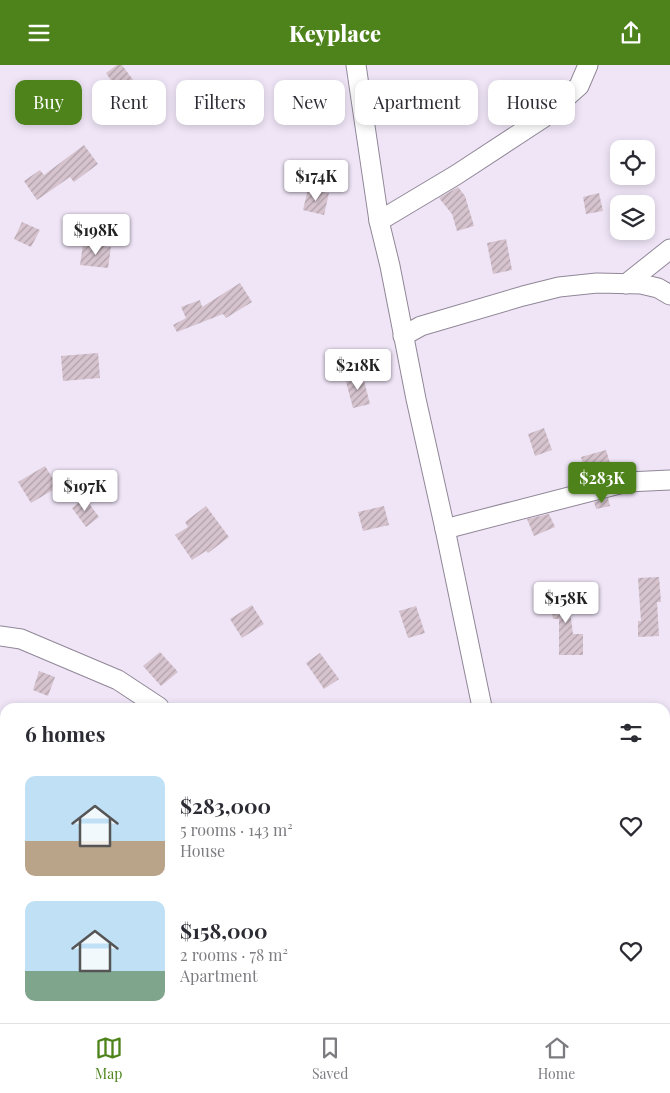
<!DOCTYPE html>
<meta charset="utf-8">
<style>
:root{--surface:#fff;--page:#f7f7f7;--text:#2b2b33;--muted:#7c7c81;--line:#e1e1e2;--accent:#4d831a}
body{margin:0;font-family:"Playfair Display",serif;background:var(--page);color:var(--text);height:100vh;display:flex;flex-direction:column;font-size:19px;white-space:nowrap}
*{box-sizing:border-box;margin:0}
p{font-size:16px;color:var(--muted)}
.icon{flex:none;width:28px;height:28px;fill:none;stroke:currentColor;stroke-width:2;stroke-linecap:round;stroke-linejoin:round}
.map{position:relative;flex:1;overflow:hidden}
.panel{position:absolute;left:0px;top:638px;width:670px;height:321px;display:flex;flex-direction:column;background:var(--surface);border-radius:15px 15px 0 0;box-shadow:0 2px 8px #0003}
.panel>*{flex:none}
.top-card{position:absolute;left:15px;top:15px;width:640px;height:45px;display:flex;gap:10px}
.fabs{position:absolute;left:610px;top:75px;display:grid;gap:10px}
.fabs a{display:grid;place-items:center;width:45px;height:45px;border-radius:10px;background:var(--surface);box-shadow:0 2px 8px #0003;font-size:25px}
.price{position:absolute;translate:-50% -42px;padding:0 11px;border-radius:5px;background:#fff;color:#222;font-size:16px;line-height:32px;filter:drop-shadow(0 1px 2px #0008)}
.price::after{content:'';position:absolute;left:50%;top:30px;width:15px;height:11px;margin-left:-8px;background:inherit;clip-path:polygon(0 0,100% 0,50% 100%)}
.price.active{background:var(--accent);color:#fff}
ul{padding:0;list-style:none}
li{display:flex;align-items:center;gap:15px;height:125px;padding:0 25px}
li span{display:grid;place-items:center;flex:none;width:140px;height:100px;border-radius:10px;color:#555}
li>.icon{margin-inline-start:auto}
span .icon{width:60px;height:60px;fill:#fffc;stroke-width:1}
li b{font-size:21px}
h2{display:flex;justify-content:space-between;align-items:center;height:60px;padding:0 25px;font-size:21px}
.tag{padding:0 18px;border-radius:10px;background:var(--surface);box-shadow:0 2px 8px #0003;font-size:18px;line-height:45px}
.tag.active{background:var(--accent);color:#fff}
header{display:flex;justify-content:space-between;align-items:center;height:65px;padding:0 25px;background:var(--accent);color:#fff;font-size:22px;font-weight:800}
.tabs{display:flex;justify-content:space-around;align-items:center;height:70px;border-top:1px solid var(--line);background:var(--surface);font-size:14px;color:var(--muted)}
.tabs a{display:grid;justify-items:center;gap:2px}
.tabs .active{color:var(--accent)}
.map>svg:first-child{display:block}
.building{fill:url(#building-hatch)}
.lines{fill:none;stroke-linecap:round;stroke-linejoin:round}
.minor-casing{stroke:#908797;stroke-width:21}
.minor{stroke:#fff;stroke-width:19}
</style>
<header><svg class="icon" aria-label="menu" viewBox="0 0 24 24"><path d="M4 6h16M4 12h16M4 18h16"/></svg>Keyplace<svg class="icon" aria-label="share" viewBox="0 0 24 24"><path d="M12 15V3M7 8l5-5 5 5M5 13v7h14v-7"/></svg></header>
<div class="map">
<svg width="670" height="958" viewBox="0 0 670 958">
<defs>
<pattern id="building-hatch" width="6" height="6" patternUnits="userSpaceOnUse" patternTransform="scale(1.25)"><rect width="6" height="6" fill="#d6c3ce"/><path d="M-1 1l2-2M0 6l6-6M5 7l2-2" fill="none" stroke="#afa0a9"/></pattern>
</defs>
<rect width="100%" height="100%" fill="#efe5f7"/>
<g class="building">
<polygon points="117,0 122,0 139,23 124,34 106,8"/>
<polygon points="84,80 98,99 74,117 70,112 37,135 24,116 40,105 44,110"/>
<polygon points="458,122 465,131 474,161 457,166 452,149 439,133"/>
<polygon points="308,124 329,128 324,150 303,145"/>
<polygon points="599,128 603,146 586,149 583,132"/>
<polygon points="22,157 40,165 31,182 14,174"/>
<polygon points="506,174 512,205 493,209 487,178"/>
<polygon points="83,179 111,182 108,203 80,200"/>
<polygon points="240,218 252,237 226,253 223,249 177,267 173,260 186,253 181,242 200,235 202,242"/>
<polygon points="98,288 100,313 63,316 61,291"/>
<polygon points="362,308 370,339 353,343 345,313"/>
<polygon points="544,363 552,385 535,391 528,369"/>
<polygon points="606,385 612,405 603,407 604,411 588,416 581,392"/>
<polygon points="45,401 58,422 31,438 18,417"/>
<polygon points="85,433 99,452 86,462 72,443"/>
<polygon points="608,433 610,441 596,444 594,437"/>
<polygon points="206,441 229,472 208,488 206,486 192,495 175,470 188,462 185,457"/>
<polygon points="384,441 389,460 363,466 358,447"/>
<polygon points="549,449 555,462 534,471 527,454"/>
<polygon points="659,512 661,537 657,537 659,571 638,572 638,556 641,556 638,513"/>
<polygon points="567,523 573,569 583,569 583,590 559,590 559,554 553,554 550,526"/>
<polygon points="252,540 264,559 242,573 230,554"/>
<polygon points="416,541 425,568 408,573 399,546"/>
<polygon points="160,587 178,607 161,621 143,601"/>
<polygon points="320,588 339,614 324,624 306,598"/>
<polygon points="39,606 55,612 48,631 33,625"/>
</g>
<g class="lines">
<defs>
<g id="minor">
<polyline points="356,0 379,156 390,201 416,334 445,464 482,642"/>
<polyline points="379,156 456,110 543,53 579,21 588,0"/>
<polyline points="626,219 670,184"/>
<polyline points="403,271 421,261 523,231 559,222 597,218 641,219 658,223 670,230"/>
<polyline points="445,464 627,417 670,415"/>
<polyline points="0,571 21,574 118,615 159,642"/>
<polyline points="665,817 670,816"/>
<polyline points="0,934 5,927"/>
<polyline points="237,954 240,958"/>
<polyline points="390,954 391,958"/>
<polyline points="530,954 530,958"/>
<polyline points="450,958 455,954"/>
</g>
</defs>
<use href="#minor" class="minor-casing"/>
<use href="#minor" class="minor"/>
</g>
</svg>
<div class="fabs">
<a><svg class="icon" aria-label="locate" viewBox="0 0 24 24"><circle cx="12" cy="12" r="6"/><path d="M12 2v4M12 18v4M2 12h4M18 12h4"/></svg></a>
<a><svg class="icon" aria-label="layers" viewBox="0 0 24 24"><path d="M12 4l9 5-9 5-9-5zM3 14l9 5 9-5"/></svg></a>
</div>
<b class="price" style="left:316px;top:137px">$174K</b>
<b class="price" style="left:96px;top:191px">$198K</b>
<b class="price" style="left:358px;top:326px">$218K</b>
<b class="price active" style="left:602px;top:439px">$283K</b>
<b class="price" style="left:85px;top:447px">$197K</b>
<b class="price" style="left:566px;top:559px">$158K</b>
<div class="top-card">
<a class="tag active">Buy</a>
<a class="tag">Rent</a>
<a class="tag">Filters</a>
<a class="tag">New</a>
<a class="tag">Apartment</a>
<a class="tag">House</a>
</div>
<section class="panel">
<h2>6 homes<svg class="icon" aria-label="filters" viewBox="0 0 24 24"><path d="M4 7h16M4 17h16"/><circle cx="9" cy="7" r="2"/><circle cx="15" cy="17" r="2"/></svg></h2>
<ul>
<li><span style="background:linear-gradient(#bfe0f5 65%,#b9a48a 0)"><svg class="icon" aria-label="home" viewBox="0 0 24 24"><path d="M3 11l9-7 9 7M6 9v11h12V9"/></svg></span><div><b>$283,000</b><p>5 rooms · 143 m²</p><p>House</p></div><svg class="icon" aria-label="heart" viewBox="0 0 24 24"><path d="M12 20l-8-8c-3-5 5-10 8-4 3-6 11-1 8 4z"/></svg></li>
<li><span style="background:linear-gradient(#bfe0f5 70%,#7fa58c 0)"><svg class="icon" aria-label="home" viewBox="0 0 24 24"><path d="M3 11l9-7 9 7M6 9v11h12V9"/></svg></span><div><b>$158,000</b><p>2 rooms · 78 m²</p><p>Apartment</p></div><svg class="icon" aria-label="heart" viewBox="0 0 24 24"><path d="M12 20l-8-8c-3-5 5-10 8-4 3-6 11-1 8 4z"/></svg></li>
</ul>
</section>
</div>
<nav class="tabs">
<a class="active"><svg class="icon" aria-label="map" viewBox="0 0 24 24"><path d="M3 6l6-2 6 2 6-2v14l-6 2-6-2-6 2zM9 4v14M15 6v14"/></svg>Map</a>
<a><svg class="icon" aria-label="saved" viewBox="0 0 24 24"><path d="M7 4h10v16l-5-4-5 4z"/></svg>Saved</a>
<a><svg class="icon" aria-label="home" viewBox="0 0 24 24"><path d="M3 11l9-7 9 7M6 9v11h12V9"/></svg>Home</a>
</nav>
